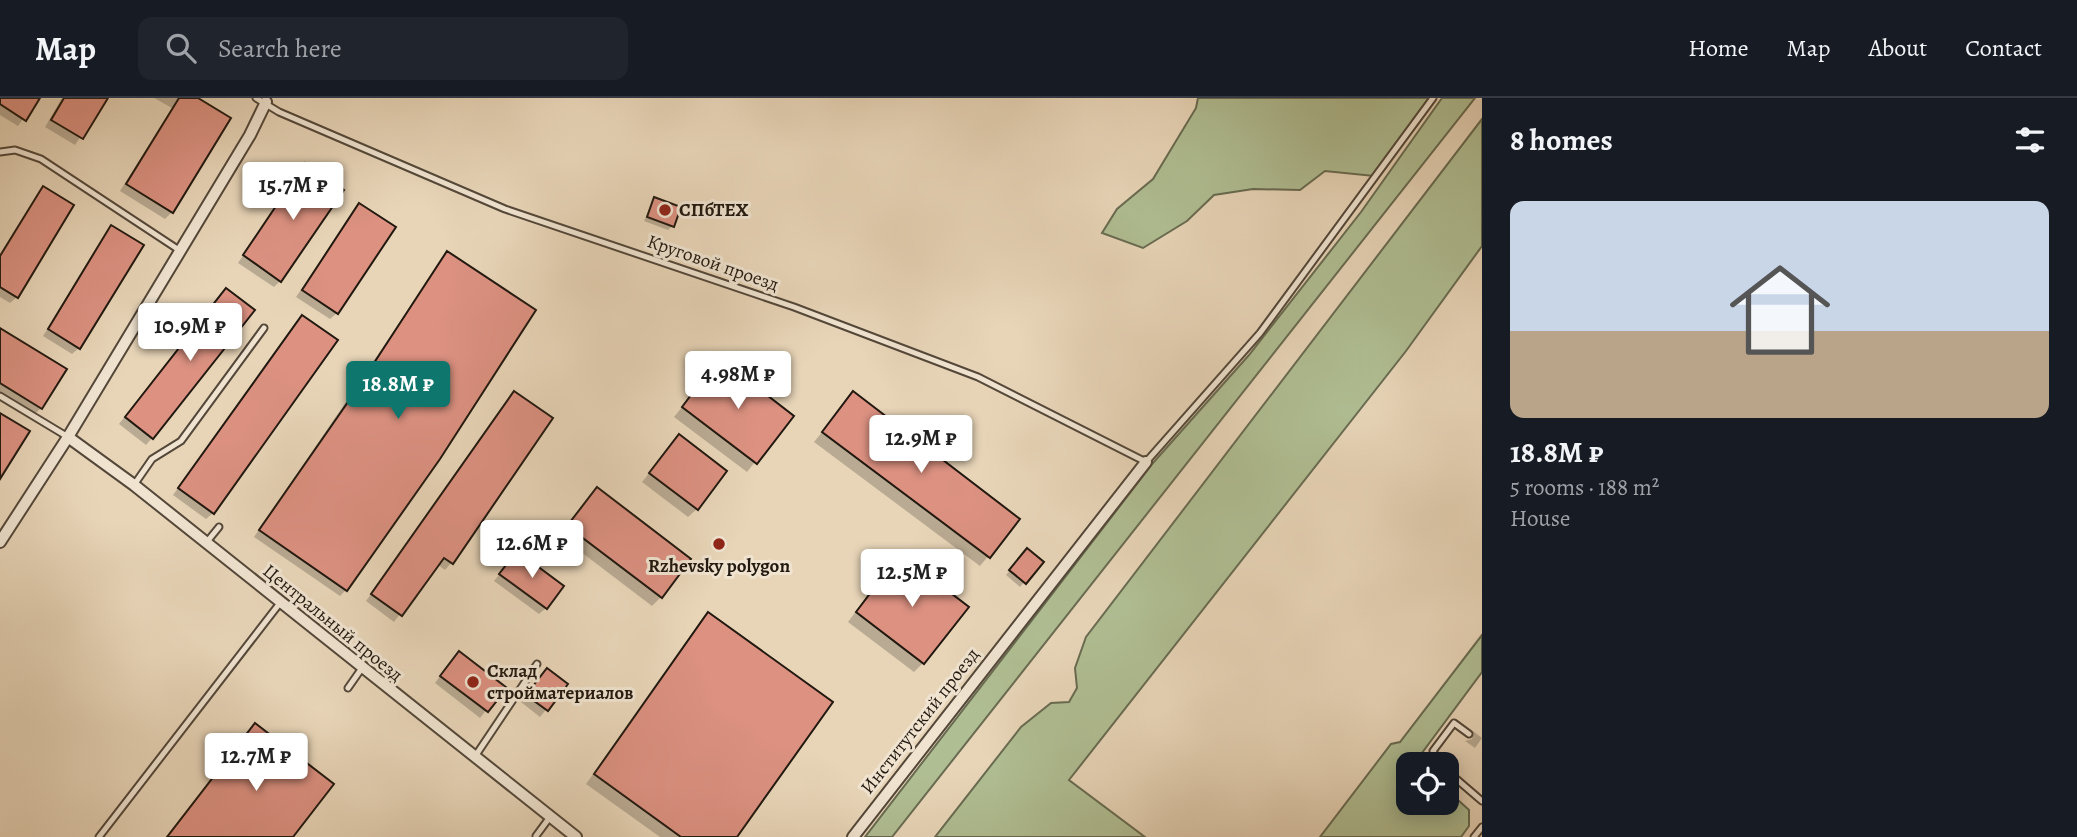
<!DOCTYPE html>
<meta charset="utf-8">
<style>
:root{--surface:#171b24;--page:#20242c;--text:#f1f3f6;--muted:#9ea1a6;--line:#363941;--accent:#0f766e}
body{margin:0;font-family:Alegreya,serif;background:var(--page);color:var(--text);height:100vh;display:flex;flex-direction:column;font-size:26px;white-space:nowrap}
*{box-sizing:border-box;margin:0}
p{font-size:23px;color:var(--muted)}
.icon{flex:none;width:38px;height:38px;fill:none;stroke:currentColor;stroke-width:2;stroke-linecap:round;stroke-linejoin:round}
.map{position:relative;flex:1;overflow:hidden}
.side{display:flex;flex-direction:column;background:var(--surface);width:595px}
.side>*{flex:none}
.buttons{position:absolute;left:1396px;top:654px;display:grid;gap:14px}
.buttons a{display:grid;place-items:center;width:63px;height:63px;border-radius:14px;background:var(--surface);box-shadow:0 4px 18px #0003;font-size:35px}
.price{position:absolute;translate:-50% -60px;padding:0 16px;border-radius:7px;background:#fff;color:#222;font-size:23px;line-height:46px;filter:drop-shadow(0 2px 4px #0008)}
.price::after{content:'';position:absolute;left:50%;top:42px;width:21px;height:16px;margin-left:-10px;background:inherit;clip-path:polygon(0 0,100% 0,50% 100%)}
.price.selected{background:var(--accent);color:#fff}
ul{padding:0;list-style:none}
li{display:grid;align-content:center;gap:14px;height:371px;padding:0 28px}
li span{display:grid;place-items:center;height:217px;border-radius:14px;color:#555}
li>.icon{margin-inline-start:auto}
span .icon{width:126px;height:126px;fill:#fffc;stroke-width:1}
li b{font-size:30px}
h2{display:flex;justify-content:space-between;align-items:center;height:84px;padding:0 28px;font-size:30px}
header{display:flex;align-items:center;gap:42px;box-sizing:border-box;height:98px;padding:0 35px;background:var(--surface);border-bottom:2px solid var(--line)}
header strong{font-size:33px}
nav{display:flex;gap:38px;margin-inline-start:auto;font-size:24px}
.search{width:490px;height:63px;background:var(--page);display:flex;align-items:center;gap:18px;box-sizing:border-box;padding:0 24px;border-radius:14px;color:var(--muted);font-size:26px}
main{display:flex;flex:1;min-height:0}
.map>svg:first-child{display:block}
.green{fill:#b0be93;stroke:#686b51;stroke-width:2}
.shadow{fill:#0003}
.building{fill:#dc9181;stroke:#21180f;stroke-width:2}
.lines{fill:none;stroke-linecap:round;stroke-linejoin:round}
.service-casing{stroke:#534739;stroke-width:9}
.minor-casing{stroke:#534739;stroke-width:14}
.service{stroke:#f0e4d1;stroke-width:5}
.minor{stroke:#f0e4d1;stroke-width:10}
.poi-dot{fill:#8f2418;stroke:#f0e4d1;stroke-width:2.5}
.labels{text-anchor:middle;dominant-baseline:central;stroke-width:6;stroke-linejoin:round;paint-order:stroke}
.poi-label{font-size:19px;font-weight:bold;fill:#21180f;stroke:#f0e4d1;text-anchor:start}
.street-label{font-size:19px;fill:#21180f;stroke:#f0e4d1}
</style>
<header>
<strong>Map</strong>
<div class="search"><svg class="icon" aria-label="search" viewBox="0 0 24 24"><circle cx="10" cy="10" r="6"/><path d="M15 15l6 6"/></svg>Search here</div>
<nav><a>Home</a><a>Map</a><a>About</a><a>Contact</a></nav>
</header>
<main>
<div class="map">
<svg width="1482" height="739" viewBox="0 0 1482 739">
<rect width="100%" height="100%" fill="#e8d5b8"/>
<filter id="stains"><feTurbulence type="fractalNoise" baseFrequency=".00286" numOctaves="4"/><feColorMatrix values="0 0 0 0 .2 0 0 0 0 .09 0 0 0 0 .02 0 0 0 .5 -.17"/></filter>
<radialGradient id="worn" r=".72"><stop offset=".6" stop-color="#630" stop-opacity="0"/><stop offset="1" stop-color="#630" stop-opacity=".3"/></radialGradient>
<g class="green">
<polygon points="1198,0 1429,0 1374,78 1325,73 1300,92 1253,91 1214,97 1187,123 1143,150 1102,135 1117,111 1153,81 1196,10"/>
<polygon points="1442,0 1475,0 892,739 865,739 1153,365 1249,257 1361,114"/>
<polygon points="1482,21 1482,148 1406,253 1069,682 1145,739 935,739 1021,629 1051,605 1069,604 1077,590 1075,570 1086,539"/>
<polygon points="1482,537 1482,574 1416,663 1419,667 1409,667 1409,705 1447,705 1447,692 1469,712 1469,728 1461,739 1320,739 1391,646 1400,644"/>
</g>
<g class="shadow">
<polygon points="0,0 38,0 18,28 0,17"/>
<polygon points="62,0 106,0 75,47 45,29"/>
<polygon points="154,0 195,0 172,114 165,121 120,93 172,10"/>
<polygon points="299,74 280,183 274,189 238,165"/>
<polygon points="43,90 17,199 10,205 0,199 0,157"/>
<polygon points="655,101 672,128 668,132 644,123"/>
<polygon points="359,107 337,215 330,221 296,199"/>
<polygon points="112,129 79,250 72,256 43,238"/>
<polygon points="447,155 346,492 340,498 254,439"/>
<polygon points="220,199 152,340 146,347 119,326"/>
<polygon points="302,219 213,415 206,421 173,397"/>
<polygon points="0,232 41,310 32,319 0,299"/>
<polygon points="719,263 791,318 747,374 674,319"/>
<polygon points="514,295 551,321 451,465 445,472 437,466 394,524 366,503"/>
<polygon points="853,296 1018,422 980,468 814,344"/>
<polygon points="679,338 697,411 688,419 642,384"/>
<polygon points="597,392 661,499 652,508 560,438"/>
<polygon points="517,455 546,510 539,516 494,483"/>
<polygon points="1023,457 1041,464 1020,489 1006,477"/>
<polygon points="891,467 923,565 914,574 848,524"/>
<polygon points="708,516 734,739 660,739 586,686"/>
<polygon points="452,562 504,590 480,620 435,585"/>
<polygon points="541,579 566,587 540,619 521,604"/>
<polygon points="1473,633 1482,640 1475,650 1465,643 1472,641"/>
</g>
<g class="building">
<polygon points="0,0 40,0 26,23 0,6"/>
<polygon points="64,0 108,0 83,41 51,22"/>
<polygon points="179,0 198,0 231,20 173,115 126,86"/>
<polygon points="305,65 344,92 281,184 243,157"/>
<polygon points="43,88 74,107 18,200 0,189 0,158"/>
<polygon points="654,99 681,109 674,129 647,119"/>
<polygon points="359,105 396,129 338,216 302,192"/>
<polygon points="111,127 144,147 80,251 48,231"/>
<polygon points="447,153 536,212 440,361 347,493 259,432 357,291"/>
<polygon points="226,190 255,212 153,341 125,319"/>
<polygon points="302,217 338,242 214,416 178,390"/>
<polygon points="0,230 67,271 42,311 0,285"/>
<polygon points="719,260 794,318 757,366 682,309"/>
<polygon points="514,293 553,320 453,466 444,460 402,518 371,496"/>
<polygon points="853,293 1020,421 990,460 822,334"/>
<polygon points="0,315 30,333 0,381"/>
<polygon points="679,336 727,373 698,412 649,375"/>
<polygon points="597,389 691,461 662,500 567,428"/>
<polygon points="1027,450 1044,464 1026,486 1009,472"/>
<polygon points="517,453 564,488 547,511 499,476"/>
<polygon points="900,456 969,509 924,566 856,514"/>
<polygon points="708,514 833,604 737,739 681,739 594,676"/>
<polygon points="459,553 507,590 488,614 440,578"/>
<polygon points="547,570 568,586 548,613 526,597"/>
<polygon points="255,625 334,686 293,739 167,739"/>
</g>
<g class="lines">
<defs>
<g id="service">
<polyline points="256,0 279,14 505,111 794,209 978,279 1146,364 1260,235 1433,0"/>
<polyline points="0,54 15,52 41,61 179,152"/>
<polyline points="0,298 68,339"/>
<polyline points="134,387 152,361 181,343 264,230"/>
<polyline points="206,445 219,429"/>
<polyline points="348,590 362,570"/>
<polyline points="474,660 537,566"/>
<polyline points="1441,667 1433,653 1454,625 1469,636"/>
<polyline points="1447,673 1482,703"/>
<polyline points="536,738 550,719"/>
<polyline points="99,739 280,505"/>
<polyline points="1474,739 1482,729"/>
</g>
<g id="minor">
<polyline points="68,339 134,387 576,739"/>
<polyline points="0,444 68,339 250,37 266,4"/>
<polyline points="853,739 1146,364"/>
</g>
</defs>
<use href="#service" class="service-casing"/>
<use href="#minor" class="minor-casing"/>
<use href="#service" class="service"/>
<use href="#minor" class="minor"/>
</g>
<g class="poi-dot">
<circle cx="665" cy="112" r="7"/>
<circle cx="719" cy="446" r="7"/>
<circle cx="473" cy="584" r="7"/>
</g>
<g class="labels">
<g class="poi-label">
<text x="679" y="112">СПбТЕХ</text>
<text x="719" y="468" text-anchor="middle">Rzhevsky polygon</text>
<text x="487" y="573">Склад<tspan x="487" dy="22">стройматериалов</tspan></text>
</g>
<g class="street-label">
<text transform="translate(713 165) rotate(19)">Круговой проезд</text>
<text transform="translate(333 525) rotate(39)">Центральный проезд</text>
<text transform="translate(920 623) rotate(-52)">Институтский проезд</text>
</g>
</g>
<rect width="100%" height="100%" filter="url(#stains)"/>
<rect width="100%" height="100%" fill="url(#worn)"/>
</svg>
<div class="buttons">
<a><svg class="icon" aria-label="locate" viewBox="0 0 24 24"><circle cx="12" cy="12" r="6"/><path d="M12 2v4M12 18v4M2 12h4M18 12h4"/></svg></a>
</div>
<b class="price" style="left:293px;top:124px">15.7M ₽</b>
<b class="price" style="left:190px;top:265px">10.9M ₽</b>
<b class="price" style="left:738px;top:313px">4.98M ₽</b>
<b class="price selected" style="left:398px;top:323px">18.8M ₽</b>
<b class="price" style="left:921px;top:377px">12.9M ₽</b>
<b class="price" style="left:532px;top:482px">12.6M ₽</b>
<b class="price" style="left:912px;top:511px">12.5M ₽</b>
<b class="price" style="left:256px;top:695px">12.7M ₽</b>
</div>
<section class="side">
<h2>8 homes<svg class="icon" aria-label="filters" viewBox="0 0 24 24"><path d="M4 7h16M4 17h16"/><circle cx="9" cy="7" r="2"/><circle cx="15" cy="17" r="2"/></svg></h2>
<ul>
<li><span style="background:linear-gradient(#c9d6e8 60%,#b9a48a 0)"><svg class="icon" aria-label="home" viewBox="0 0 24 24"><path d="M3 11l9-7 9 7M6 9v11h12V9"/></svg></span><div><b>18.8M ₽</b><p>5 rooms · 188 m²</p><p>House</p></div></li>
</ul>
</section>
</main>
